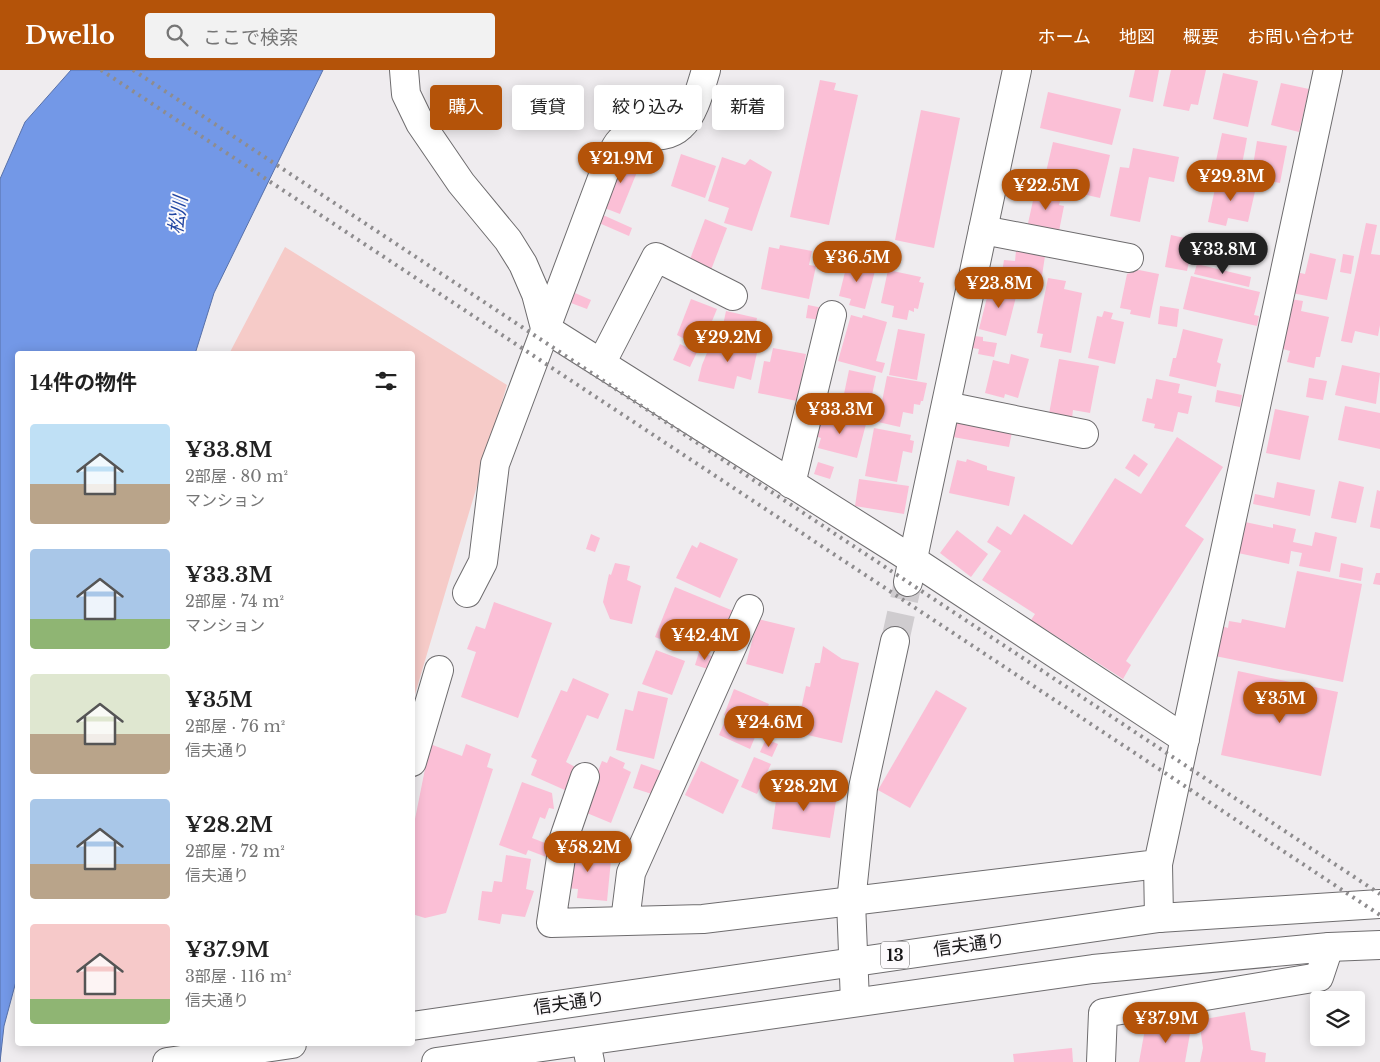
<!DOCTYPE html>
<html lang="ja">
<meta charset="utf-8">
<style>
:root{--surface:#fff;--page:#f2f2f2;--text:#222;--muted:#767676;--accent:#b45309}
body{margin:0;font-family:"Libre Baskerville","Noto Sans JP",serif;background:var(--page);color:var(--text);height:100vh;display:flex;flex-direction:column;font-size:19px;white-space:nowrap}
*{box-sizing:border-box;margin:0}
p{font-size:16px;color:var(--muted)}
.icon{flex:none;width:28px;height:28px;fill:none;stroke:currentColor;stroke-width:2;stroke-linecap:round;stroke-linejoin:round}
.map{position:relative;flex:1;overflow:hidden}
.sheet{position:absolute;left:15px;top:281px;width:400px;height:695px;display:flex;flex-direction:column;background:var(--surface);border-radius:5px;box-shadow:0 2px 12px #0003}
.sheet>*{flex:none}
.banner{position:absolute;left:430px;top:15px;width:475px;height:45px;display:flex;gap:10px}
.controls{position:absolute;left:1310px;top:921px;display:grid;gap:10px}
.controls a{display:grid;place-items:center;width:55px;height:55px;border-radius:5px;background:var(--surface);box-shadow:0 2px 12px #0003;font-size:25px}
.price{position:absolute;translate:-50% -42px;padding:0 11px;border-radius:18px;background:var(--accent);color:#fff;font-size:16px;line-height:32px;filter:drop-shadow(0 1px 2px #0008)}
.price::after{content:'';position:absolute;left:50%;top:30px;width:15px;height:11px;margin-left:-8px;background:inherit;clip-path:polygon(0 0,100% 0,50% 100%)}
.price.on{background:#222;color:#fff}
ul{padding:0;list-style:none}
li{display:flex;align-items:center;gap:15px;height:125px;padding:0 15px}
li span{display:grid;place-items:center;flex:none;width:140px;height:100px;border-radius:5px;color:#555}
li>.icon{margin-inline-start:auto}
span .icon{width:60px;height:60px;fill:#fffc;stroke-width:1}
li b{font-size:21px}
h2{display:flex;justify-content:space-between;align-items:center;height:60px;padding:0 15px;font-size:21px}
.tag{padding:0 18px;border-radius:5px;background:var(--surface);box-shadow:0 2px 12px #0003;font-size:18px;line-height:45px}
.tag.on{background:var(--accent);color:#fff}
header{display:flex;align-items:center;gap:30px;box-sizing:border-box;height:70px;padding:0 25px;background:var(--accent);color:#fff}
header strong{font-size:24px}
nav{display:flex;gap:28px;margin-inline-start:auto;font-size:18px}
.search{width:350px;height:45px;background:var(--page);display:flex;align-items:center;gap:12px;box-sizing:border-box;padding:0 18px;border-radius:5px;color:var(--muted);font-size:19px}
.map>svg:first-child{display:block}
.green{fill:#f6cbc8}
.water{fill:#7398e7;stroke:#5871a9}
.building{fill:#fbbfd6}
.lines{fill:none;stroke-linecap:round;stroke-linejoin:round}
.minor-tunnel{stroke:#cfcccf;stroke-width:28;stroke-dasharray:28 14;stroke-linecap:butt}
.minor-casing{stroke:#6e6c6e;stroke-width:30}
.highway-casing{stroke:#6e6c6e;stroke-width:30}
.minor{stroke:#fff;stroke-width:28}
.highway{stroke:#fff;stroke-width:28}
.rail{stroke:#8e8c8e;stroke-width:4;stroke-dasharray:2.5 5;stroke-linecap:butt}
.labels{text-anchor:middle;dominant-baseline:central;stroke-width:4;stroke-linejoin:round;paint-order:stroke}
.shield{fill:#fcfafc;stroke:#5c5b5c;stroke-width:1}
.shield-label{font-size:16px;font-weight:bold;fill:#181718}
.street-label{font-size:18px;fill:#181718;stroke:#fcfafc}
.water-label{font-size:19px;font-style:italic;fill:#2145a1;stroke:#fcfafc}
</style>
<header>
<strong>Dwello</strong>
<div class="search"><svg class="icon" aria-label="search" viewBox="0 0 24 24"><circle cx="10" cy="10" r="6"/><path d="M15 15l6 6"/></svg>ここで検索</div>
<nav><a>ホーム</a><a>地図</a><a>概要</a><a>お問い合わせ</a></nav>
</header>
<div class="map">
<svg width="1380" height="992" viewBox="0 0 1380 992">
<rect width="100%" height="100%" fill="#efecef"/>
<polygon class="green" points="285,177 507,315 413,631 412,284 229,284"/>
<polygon class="water" points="71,0 323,0 214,223 195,284 18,284 18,904 4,956 0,992 0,109 25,52"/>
<g class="building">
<polygon points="1135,0 1159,0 1153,32 1129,27"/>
<polygon points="1171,0 1206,0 1198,35 1191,34 1189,41 1163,36"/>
<polygon points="1223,3 1258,11 1248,57 1213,49"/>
<polygon points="820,10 836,13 834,20 858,25 829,155 790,147"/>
<polygon points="1281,13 1309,19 1299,62 1271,55"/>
<polygon points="1048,22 1121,39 1112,75 1040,58"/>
<polygon points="921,40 960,48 934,178 895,170"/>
<polygon points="1222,63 1247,68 1240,105 1214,100"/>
<polygon points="1257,71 1287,76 1280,113 1251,108"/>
<polygon points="1053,72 1110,85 1100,128 1043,115"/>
<polygon points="1133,78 1179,87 1174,112 1149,107 1140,152 1110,146 1120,97 1129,98"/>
<polygon points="622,84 641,92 620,144 602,137"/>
<polygon points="681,84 716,96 705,128 671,116"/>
<polygon points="722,87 745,95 750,89 772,102 752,161 724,153 729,138 708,131"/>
<polygon points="1217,109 1256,117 1248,152 1228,148 1226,156 1208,152"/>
<polygon points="1036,117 1062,123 1059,135 1064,136 1059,161 1027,158"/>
<polygon points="603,145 632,158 629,166 599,153"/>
<polygon points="705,149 727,158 711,200 689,192"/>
<polygon points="1366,153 1377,155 1371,184 1380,185 1380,255 1378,266 1355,261 1352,273 1341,271"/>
<polygon points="1171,165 1194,170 1187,201 1165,197"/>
<polygon points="780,175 812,181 809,195 816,196 809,229 761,219 769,177 779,179"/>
<polygon points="1016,181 1045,186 1040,219 1018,216 1019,212 1001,209 1004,190 1015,191"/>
<polygon points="1310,183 1336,189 1327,230 1292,223 1296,202 1305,204"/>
<polygon points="1343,184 1354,186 1351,204 1340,202"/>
<polygon points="848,190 876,197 865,239 849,235 851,229 839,226"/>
<polygon points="1197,194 1251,207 1249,217 1194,204"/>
<polygon points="888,200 921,207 919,212 924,213 918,239 914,238 914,242 909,240 907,250 892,247 894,236 881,233"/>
<polygon points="1139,200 1159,204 1150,248 1130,244 1131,240 1120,238 1127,204"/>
<polygon points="1191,206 1260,222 1254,245 1259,246 1257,256 1183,239"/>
<polygon points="1048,208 1066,211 1064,219 1082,223 1071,283 1040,277 1043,264 1037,263"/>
<polygon points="991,212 1018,219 1006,266 979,259"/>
<polygon points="575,223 591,230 587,239 571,233"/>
<polygon points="691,229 717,239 701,278 677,265"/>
<polygon points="1290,229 1303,231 1301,241 1329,247 1320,287 1316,287 1314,298 1287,292 1290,281 1283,279 1291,242 1287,241"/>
<polygon points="808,235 823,238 821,250 806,248"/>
<polygon points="1160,236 1179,239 1177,257 1158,254"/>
<polygon points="726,241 757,248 752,272 721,265"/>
<polygon points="1104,241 1113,243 1111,249 1124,252 1115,294 1088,288 1097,246 1102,247"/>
<polygon points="851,245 862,248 863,245 887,252 876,291 885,293 882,303 838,291"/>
<polygon points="898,259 925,264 917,310 889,305"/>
<polygon points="1183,259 1223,269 1217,292 1221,294 1216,317 1169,306 1173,288 1176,288"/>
<polygon points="974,266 983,267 983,271 997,273 994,287 978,284 979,279 972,278"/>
<polygon points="713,268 758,278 751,310 737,306 734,319 698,311 702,295"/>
<polygon points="680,274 697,282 690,297 673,290"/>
<polygon points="773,278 806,284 797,331 758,323 764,291 770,292"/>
<polygon points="1011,284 1029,289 1018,328 1005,324 1004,328 985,323 993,290 1009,294"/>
<polygon points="1059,289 1099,296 1090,343 1073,340 1072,348 1049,344"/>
<polygon points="1342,295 1380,303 1376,334 1335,325"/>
<polygon points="849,300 876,306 867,349 840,343"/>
<polygon points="887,306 927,313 923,331 921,331 920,335 914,334 913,344 903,342 900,357 878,352"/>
<polygon points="1309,308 1327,311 1323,330 1306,327"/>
<polygon points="1156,309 1180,314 1178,323 1192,326 1188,344 1178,342 1173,362 1154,358 1155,354 1142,351 1147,328 1152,329"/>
<polygon points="1217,320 1242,325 1240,337 1215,332"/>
<polygon points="1345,336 1380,343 1380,379 1338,370"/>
<polygon points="1275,339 1309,346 1300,390 1266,383"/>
<polygon points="821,342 866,354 857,388 818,378 821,368 815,366"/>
<polygon points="957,351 1012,362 1009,377 953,367"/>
<polygon points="874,358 911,365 910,370 914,371 912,383 903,381 897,412 865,406"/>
<polygon points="1177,367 1223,397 1185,456 1204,469 1126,591 1131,595 1123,609 1031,550 1035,544 982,510 1001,481 987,472 997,456 1011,465 1024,444 1072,475 1115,408 1141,424"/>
<polygon points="1134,384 1148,394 1139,407 1125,398"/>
<polygon points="967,389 987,396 987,400 1015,407 1009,436 949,423 957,390 966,392"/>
<polygon points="818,392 834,397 830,409 814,404"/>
<polygon points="859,409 909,416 904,444 855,436"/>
<polygon points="1339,411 1364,417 1356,453 1331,448"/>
<polygon points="1277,412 1315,420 1310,446 1253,434 1255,424 1274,428"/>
<polygon points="1377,420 1380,421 1380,459 1370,457"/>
<polygon points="1245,452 1273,458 1273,454 1296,459 1293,472 1312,476 1315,462 1337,467 1330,502 1299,496 1302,483 1291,481 1289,494 1238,483"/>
<polygon points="957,460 988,484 971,507 940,483"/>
<polygon points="591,464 600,468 595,482 586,479"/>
<polygon points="700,472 738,489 720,528 676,508 692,475 697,478"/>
<polygon points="615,493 630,496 627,510 641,516 632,554 610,549 603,532 609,504 611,505"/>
<polygon points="1341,493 1363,498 1361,511 1339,507"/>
<polygon points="1297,501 1362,514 1343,612 1215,586 1222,556 1228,558 1229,551 1241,553 1242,549 1285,558"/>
<polygon points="1376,503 1380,503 1380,515 1373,514"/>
<polygon points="675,517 736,542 729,559 715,553 704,580 678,570 675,575 655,567"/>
<polygon points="494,532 552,553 518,648 461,627 476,582 467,579 476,556 485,559"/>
<polygon points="758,549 795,558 783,604 746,594"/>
<polygon points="823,576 842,589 859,593 842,673 799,663 802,653 798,653 806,616 810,617 815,593 820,593"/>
<polygon points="656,580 685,591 672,625 642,614"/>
<polygon points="699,582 715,587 711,600 695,595"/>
<polygon points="1238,601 1338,622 1321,706 1221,685"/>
<polygon points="573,608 609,624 598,649 587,645 566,692 577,698 567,721 531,705 537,690 531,687 561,620 567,622"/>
<polygon points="734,619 769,634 750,679 719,665 727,646 724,645"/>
<polygon points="936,620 967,638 910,738 878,720"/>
<polygon points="638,621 668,628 654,689 616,680 625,639 633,641"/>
<polygon points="766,669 778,674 772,687 760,682"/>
<polygon points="430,674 462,686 466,674 491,684 487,697 493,699 446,843 425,848 412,844 412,764"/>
<polygon points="610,686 625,693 623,698 631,702 611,753 582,741 602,691 607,693"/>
<polygon points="754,687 771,694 757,724 741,717"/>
<polygon points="701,691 739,710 723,744 685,725"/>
<polygon points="641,694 664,702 655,725 633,718"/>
<polygon points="522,712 552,723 554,739 549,738 545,749 540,747 532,768 553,776 549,788 528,780 526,785 499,775"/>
<polygon points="778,716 837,725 830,768 772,759"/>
<polygon points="572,772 586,773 585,782 605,784 604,790 611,790 607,831 577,828 578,819 565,818"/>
<polygon points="506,785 531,789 526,819 534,821 525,847 502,844 500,854 478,850 482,821 492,822 494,811 502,812"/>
<polygon points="1245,942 1251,980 1266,983 1265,992 1200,992 1203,978 1199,950"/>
<polygon points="1192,952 1185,992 1139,992 1145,959"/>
<polygon points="1072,978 1073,992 1014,992 1013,984"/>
</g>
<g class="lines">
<polyline class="minor-tunnel" points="895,571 908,512"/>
<defs>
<g id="minor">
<polyline points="404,0 406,24 420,53 461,113 508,170 523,194 536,224 545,258 913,490 1185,669"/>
<polyline points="983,160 1129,188"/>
<polyline points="602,292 656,187 733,226"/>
<polyline points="946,336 1084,364"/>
<polyline points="791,414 832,245"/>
<polyline points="908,512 1017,0"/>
<path d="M467,523L483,492L495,394L607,95C611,87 614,77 620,71C631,59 661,75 681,56C694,45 701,16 706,0"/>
<polyline points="412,692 439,600"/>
<polyline points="585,707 564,768 551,853 703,849 1158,794 1328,0"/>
<polyline points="1158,794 1159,848"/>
<polyline points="625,851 631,803 749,539"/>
<polyline points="855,932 851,832 863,718 895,571"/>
<polyline points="586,972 590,992"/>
<polyline points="1101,992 1103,943 1319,907 1329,877"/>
</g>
<g id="highway">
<polyline points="412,956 1159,848 1380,834"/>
<polyline points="167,992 292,974"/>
<polyline points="436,992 1093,899 1329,877 1380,875"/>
</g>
</defs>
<use href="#minor" class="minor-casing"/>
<use href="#highway" class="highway-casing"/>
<use href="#minor" class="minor"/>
<use href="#highway" class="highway"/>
<g class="rail">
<polyline points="101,0 1380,845"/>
<polyline points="133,0 1380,824"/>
</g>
</g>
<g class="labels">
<rect class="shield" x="881" y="871.5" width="28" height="27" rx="4"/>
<g class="shield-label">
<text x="895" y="885">13</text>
</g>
<g class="street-label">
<text transform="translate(969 875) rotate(-8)">信夫通り</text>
<text transform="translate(569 933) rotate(-8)">信夫通り</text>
</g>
<g class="water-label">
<text transform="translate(178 145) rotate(-82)">松川</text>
</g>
</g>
</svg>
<div class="controls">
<a><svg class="icon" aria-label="layers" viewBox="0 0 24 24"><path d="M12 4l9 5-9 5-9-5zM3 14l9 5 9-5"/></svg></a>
</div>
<b class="price" style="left:621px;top:114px">¥21.9M</b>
<b class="price" style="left:1231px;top:132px">¥29.3M</b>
<b class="price" style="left:1046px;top:141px">¥22.5M</b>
<b class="price on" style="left:1223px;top:205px">¥33.8M</b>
<b class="price" style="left:857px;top:213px">¥36.5M</b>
<b class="price" style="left:999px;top:239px">¥23.8M</b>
<b class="price" style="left:728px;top:293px">¥29.2M</b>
<b class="price" style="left:840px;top:365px">¥33.3M</b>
<b class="price" style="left:705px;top:591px">¥42.4M</b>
<b class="price" style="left:1280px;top:654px">¥35M</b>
<b class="price" style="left:769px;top:678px">¥24.6M</b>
<b class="price" style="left:804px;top:742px">¥28.2M</b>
<b class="price" style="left:588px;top:803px">¥58.2M</b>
<b class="price" style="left:1166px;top:974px">¥37.9M</b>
<div class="banner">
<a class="tag on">購入</a>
<a class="tag">賃貸</a>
<a class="tag">絞り込み</a>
<a class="tag">新着</a>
</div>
<section class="sheet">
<h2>14件の物件<svg class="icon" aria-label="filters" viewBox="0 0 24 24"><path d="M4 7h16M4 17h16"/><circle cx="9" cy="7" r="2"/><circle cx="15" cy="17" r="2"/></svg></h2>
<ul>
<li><span style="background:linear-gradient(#bfe0f5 60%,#b9a48a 0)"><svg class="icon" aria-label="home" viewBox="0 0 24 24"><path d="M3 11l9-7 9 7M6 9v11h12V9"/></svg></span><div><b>¥33.8M</b><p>2部屋 · 80 m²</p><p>マンション</p></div></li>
<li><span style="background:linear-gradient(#a9c7e8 70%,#8fb573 0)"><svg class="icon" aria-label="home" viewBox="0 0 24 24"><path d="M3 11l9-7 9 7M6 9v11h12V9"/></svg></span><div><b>¥33.3M</b><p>2部屋 · 74 m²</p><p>マンション</p></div></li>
<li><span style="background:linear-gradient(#dfe7d0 60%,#b9a48a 0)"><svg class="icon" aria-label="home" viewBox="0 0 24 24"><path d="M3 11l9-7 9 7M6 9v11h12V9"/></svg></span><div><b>¥35M</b><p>2部屋 · 76 m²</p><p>信夫通り</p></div></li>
<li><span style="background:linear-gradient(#a9c7e8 65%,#b9a48a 0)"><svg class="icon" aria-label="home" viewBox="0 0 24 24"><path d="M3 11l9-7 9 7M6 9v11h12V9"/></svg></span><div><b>¥28.2M</b><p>2部屋 · 72 m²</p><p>信夫通り</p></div></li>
<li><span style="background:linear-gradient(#f6c9c9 75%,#8fb573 0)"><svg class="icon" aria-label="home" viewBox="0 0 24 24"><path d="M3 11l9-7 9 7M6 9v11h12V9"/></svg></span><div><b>¥37.9M</b><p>3部屋 · 116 m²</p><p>信夫通り</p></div></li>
</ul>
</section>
</div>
